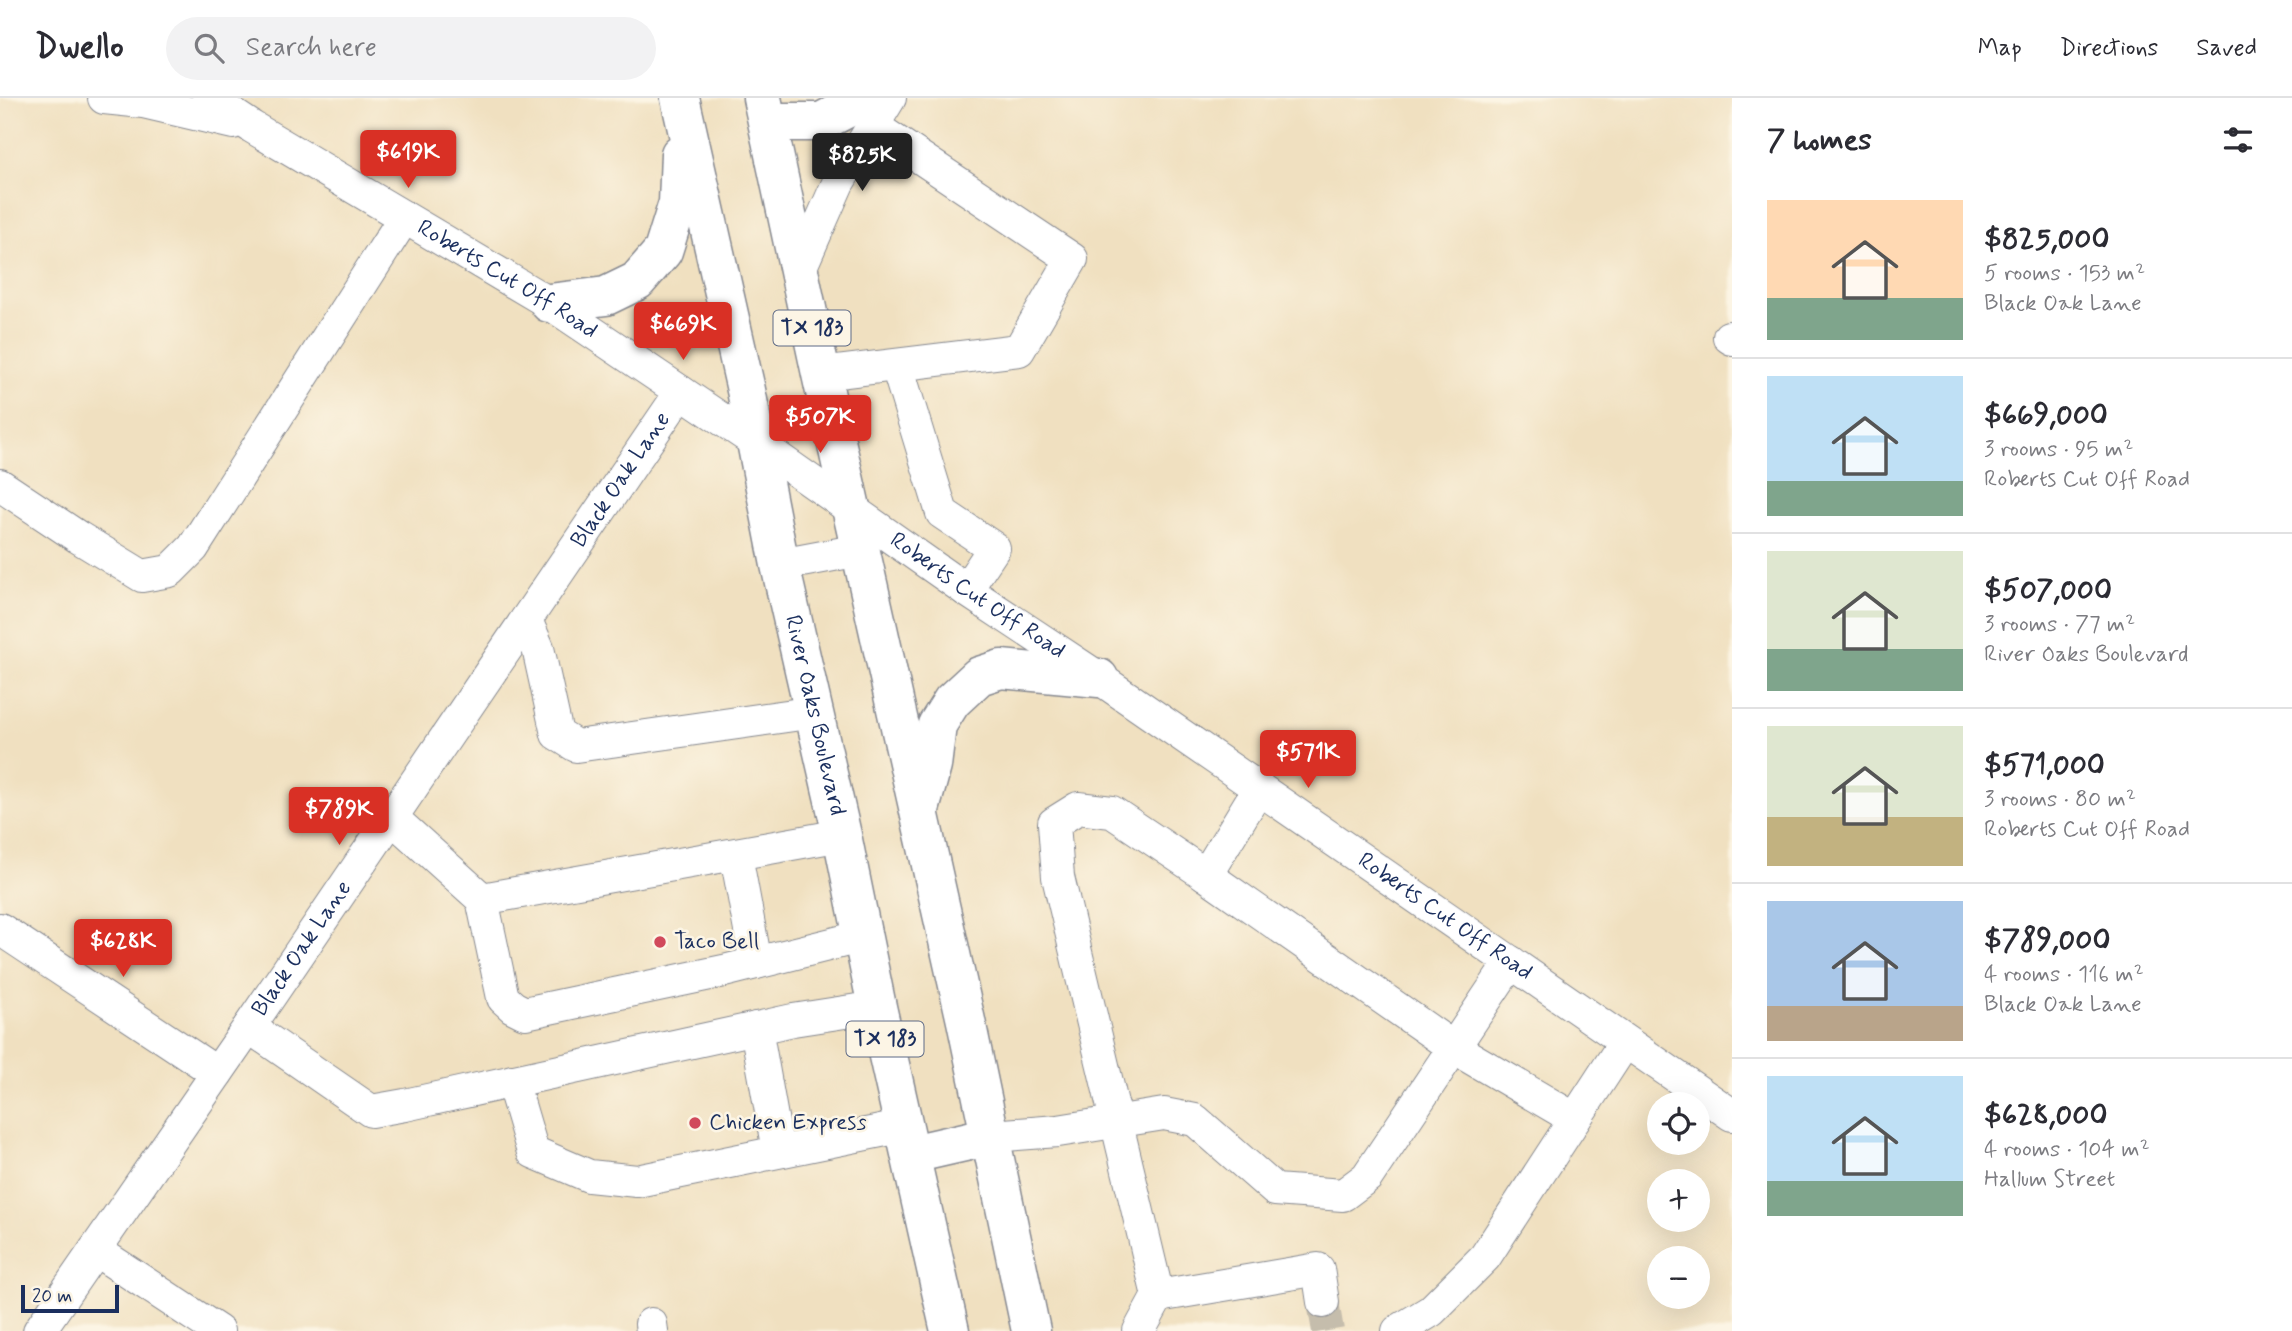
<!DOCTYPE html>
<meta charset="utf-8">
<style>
:root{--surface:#fff;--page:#f2f2f3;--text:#2b2b33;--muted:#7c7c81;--line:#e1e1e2;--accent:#d93025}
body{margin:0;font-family:Mynerve,sans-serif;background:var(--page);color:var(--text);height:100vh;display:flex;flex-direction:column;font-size:26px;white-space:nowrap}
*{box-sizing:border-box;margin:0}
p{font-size:23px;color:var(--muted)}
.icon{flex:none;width:38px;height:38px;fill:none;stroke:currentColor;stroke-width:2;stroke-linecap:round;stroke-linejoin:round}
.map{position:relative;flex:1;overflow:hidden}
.side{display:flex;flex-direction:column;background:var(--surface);width:560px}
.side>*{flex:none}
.fabs{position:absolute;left:1647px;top:994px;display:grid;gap:14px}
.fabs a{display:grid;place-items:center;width:63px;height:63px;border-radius:50%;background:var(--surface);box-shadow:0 7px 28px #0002;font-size:35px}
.scale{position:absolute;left:21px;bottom:18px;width:98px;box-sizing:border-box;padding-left:7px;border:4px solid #1b2f5e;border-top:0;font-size:19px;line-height:24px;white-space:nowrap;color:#1b2f5e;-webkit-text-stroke:5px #fcf5e5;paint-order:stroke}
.price{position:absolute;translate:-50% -60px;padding:0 16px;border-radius:7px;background:var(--accent);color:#fff;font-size:23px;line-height:46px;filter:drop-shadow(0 2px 4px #0008)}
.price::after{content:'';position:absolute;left:50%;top:42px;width:21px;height:16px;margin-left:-10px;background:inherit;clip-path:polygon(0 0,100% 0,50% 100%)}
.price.selected{background:#222;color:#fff}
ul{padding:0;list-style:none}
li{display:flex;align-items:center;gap:21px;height:175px;padding:0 35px}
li+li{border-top:2px solid var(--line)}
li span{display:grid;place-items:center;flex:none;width:196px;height:140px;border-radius:0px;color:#555}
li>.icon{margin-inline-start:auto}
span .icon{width:84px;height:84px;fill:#fffc;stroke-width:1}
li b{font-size:30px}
h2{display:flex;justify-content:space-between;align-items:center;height:84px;padding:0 35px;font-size:30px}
header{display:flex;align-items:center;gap:42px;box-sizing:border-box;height:98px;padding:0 35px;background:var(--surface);border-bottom:2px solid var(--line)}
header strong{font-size:33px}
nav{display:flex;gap:38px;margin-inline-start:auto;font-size:24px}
.search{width:490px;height:63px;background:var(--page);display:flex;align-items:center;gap:18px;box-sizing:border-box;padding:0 24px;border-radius:38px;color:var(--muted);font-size:26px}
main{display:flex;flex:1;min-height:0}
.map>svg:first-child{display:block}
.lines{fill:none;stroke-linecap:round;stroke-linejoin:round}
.minor-tunnel{stroke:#c5bdac;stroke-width:32;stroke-dasharray:32 16;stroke-linecap:butt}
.minor-casing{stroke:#86888f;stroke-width:34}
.major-casing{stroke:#86888f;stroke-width:41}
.minor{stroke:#fff;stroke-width:32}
.major{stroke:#fff;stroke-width:38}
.poi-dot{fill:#d1495b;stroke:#fcf5e5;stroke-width:2.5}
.labels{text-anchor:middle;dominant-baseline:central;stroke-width:5;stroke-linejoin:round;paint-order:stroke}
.shield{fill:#fcf5e5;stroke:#5e6a86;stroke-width:2}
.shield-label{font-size:21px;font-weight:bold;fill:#1b2f5e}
.street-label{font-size:23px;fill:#1b2f5e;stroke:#fcf5e5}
.poi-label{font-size:23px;fill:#1b2f5e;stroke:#fcf5e5;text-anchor:start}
</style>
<header>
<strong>Dwello</strong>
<div class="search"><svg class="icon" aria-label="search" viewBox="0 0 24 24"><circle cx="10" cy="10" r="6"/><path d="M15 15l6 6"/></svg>Search here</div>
<nav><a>Map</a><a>Directions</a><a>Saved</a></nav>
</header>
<main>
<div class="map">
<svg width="1732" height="1233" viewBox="0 0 1732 1233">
<rect width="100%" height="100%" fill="#fcf5e5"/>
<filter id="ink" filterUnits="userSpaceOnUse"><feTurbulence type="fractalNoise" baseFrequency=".0143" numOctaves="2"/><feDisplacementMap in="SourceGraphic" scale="14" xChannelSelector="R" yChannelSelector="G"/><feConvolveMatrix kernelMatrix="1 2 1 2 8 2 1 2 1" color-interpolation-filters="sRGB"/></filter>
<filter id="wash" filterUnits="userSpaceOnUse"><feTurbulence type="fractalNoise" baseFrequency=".00686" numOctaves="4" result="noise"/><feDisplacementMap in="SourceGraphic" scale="28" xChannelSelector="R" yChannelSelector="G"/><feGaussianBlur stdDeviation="1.57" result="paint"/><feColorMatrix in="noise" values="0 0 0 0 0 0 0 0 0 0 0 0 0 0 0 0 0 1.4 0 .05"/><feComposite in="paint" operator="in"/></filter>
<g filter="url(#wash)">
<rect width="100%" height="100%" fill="#f0e0c0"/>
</g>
<g filter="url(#ink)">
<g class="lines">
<polyline class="minor-tunnel" points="1323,1204 1328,1233"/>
<defs>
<g id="minor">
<polyline points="104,0 143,4 233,25"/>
<path id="s1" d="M208,0L252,29L549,205L757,345L966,492L1099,580L1732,1017"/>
<polyline points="800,171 838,85 890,0"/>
<polyline points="1729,239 1732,241"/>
<polyline points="897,268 942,415 994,450 966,492"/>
<polyline points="821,276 1019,252 1072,161 873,28"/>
<polyline points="0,387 78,439 142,478 170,473 193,450 404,120"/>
<polyline points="780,467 860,452"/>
<polyline points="526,522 538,550 557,636 576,648 815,614"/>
<polyline points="1259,690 1206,777 1454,950 1575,1021"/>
<polyline points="391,719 482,801 842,737"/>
<polyline points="736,757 756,865"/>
<polyline points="482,801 503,900 513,909 525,915 724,873 864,838"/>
<polyline points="0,831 217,975"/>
<polyline points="249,929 371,1013 405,1007 793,922 877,909"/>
<polyline points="756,930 778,1053"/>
<polyline points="512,983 533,1054 589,1078 637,1083 905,1028"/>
<polyline points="991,1038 1058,1033 1164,1016 1195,1022 1275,1092 1343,1097 1367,1079 1511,864"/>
<polyline points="95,1152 218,1233"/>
<polyline points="1158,1198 1058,779 1054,725 1078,710 1112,714 1206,777"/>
<polyline points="651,1226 652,1233"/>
<path id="s2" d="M39,1233L249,929L681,294"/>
<polyline points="1139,1233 1158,1198 1318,1171 1323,1204"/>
<polyline points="1398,1233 1431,1213 1485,1159 1625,944"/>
</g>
<g id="major">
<path id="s3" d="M680,0L746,292L780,467L842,737L877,909L950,1233"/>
<polyline points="762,0 821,276 966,923 1031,1233"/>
<polyline points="768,24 821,24 867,0"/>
<polyline points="549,205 606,198 637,183 663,153 678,105 680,56"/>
<polyline points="921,708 932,668 937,627 952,603 979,578 1001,571 1099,580"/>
<polyline points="912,1056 991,1038"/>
</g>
</defs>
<use href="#minor" class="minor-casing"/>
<use href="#major" class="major-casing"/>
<use href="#minor" class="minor"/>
<use href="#major" class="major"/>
</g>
</g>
<g class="poi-dot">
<circle cx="660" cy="844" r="7"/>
<circle cx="695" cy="1025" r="7"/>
</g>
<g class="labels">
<g class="shield">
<rect x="773.5" y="212.5" width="77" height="35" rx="5"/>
<rect x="846.5" y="923.5" width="77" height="35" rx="5"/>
</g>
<g class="shield-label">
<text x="812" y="230">TX 183</text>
<text x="885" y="941">TX 183</text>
</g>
<g class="street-label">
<text stroke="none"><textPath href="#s1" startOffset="350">Roberts Cut Off Road</textPath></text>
<text stroke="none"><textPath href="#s2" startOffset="1031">Black Oak Lane</textPath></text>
<text stroke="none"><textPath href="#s1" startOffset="917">Roberts Cut Off Road</textPath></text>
<text stroke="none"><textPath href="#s3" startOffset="632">River Oaks Boulevard</textPath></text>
<text stroke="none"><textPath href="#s1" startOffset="1484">Roberts Cut Off Road</textPath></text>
<text stroke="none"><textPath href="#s2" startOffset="464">Black Oak Lane</textPath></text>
</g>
<g class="poi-label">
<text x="674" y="844">Taco Bell</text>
<text x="709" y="1025">Chicken Express</text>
</g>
</g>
</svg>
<div class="fabs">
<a><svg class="icon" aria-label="locate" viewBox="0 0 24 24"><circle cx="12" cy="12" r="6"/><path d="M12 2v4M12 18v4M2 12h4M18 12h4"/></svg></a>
<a>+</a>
<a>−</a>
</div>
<div class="scale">20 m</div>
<b class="price" style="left:408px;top:92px">$619K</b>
<b class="price selected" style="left:862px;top:95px">$825K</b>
<b class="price" style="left:683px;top:264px">$669K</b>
<b class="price" style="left:820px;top:357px">$507K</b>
<b class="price" style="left:1308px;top:692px">$571K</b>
<b class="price" style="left:339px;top:749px">$789K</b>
<b class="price" style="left:123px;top:881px">$628K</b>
</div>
<section class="side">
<h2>7 homes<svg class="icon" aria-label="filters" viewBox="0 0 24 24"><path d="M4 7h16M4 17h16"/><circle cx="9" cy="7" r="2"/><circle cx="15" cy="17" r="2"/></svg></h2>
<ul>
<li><span style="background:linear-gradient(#ffd9b3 70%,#7fa58c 0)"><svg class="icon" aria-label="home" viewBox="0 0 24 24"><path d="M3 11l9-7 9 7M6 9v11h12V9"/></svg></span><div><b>$825,000</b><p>5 rooms · 153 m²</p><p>Black Oak Lane</p></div></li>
<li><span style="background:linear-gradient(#bfe0f5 75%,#7fa58c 0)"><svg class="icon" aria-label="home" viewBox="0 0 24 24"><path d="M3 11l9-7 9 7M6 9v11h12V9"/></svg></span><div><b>$669,000</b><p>3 rooms · 95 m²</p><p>Roberts Cut Off Road</p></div></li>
<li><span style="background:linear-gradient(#dfe7d0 70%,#7fa58c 0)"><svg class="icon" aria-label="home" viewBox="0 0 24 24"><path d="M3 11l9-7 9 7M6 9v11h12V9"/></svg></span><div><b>$507,000</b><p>3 rooms · 77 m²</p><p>River Oaks Boulevard</p></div></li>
<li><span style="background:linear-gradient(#dfe7d0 65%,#c2b280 0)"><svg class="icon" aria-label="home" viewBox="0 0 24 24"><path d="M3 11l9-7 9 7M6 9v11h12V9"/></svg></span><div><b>$571,000</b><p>3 rooms · 80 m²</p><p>Roberts Cut Off Road</p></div></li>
<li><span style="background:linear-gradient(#a9c7e8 75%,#b9a48a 0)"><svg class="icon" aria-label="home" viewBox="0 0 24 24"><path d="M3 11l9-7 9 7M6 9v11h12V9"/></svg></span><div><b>$789,000</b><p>4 rooms · 116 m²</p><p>Black Oak Lane</p></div></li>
<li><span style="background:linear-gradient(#bfe0f5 75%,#7fa58c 0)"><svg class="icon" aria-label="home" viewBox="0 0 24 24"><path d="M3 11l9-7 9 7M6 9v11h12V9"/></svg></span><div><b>$628,000</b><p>4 rooms · 104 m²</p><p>Hallum Street</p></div></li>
</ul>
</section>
</main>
